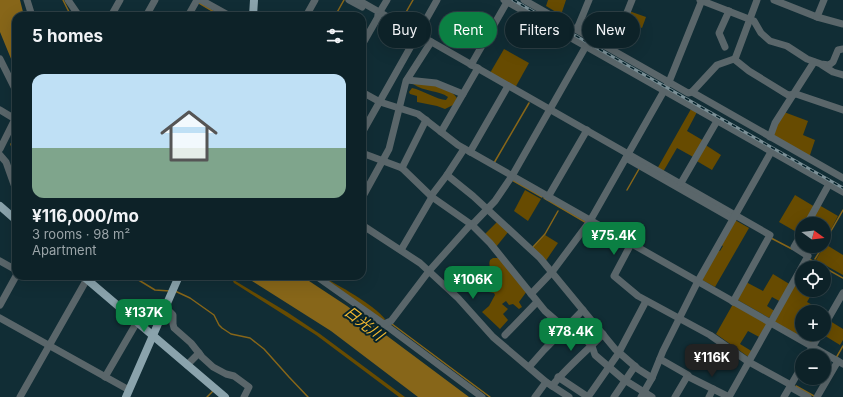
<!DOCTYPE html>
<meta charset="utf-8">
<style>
:root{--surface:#0d2228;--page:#1b2f34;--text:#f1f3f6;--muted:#9aa4a8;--line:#2d3f45;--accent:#0b8043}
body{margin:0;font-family:Inter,"Noto Sans JP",sans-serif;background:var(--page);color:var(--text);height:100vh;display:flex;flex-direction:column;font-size:15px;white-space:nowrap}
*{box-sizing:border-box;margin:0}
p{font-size:13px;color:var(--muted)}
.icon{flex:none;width:22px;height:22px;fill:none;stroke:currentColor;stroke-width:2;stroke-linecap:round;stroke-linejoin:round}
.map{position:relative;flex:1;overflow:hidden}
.sheet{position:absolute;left:12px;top:12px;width:354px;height:268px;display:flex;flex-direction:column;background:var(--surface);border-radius:12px;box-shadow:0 4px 16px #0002,0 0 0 1px var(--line)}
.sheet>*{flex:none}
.banner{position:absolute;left:378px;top:12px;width:380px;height:36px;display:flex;gap:8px}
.needle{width:26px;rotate:105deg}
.buttons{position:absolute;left:795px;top:217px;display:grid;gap:8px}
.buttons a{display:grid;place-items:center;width:36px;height:36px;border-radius:50%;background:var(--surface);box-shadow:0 4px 16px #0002,0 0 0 1px var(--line);font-size:20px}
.price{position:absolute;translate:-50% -34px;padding:0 9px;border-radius:8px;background:var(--accent);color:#fff;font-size:13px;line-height:26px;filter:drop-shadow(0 1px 2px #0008)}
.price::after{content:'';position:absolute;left:50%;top:24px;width:12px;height:9px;margin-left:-6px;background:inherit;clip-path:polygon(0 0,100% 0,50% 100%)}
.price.active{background:#222;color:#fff}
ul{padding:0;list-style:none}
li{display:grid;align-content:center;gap:8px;height:212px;padding:0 20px}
li span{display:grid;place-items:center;height:124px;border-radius:12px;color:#555}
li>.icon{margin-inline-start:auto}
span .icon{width:72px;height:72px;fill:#fffc;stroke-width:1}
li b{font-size:17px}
h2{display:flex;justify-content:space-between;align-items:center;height:48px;padding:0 20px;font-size:17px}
.chip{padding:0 14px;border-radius:18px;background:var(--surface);box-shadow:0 4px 16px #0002,0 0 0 1px var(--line);font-size:14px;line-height:36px}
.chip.active{background:var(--accent);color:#fff}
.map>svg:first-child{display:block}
.green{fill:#674b01}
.water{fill:#876619}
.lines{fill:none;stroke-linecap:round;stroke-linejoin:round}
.stream{stroke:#876619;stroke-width:1.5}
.minor{stroke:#5a666a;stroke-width:7}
.major{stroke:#8aa3ac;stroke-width:8}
.rail-casing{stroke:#7b9097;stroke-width:3}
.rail{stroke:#07232b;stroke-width:1.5;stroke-dasharray:4.5;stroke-linecap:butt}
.labels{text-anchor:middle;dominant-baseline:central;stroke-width:4;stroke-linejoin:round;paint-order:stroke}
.water-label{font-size:15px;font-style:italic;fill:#f1b831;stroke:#07232b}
</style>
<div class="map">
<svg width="843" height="397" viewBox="0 0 843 397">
<rect width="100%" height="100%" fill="#112d35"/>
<g class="green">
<polygon points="548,0 566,0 561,15 546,6"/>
<polygon points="629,11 646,17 642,28 625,21"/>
<polygon points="504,49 529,63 515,88 490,73"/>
<path d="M413,84C429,84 447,84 457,98L453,105L445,109L437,106L417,102V96L410,94L409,92L412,88C422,90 438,100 446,100L448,97C439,90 424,92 413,84Z"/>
<polygon points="691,109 697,112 687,131 704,141 695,158 677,148 663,172 657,169"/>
<polygon points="784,112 808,121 803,135 815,140 809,158 772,136"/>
<polygon points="704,144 721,155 712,170 695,160"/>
<polygon points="525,190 541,199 528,221 514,211"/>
<polygon points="795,195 815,207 805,224 802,224 802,230 800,234 779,222"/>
<polygon points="819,205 838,216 828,235 824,232 824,224 810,224"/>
<polygon points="735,220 749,228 715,287 702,280 718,250 720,251 723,246 721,245"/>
<polygon points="498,221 509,231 496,247 484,235"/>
<polygon points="545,235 558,243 545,262 532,249"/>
<polygon points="825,244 843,255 843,275 816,260"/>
<path d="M493,258H499L527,291L519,302L522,307L519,309L513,304L509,305L506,301L502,304L508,309L503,314L508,320L500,329L482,312L489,306L495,295L494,293L489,292L485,289L495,276C491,271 488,266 490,260Z"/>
<polygon points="802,269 802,290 814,290 807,302 829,314 824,323 824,312 802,312 802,334 818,334 813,343 810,343 773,322"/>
<polygon points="773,274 791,285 781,302 772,297 767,306 776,312 774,315 772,314 769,318 736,299 746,282 763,291"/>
<path d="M321,276C338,285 373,304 385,319L384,321Z"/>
<polygon points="232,279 287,312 320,334 405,397 399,397 316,335 234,283"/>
<polygon points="733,304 767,324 761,338 748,331 740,344 753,352 750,358 716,334"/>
<polygon points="830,321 843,329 843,340 840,345 822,334 824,334 824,331"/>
</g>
<g class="water">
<polygon points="0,0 20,0 24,16 16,16 16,71 0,32"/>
<polygon points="244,276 301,276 306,279 347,306 469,397 418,397 331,331"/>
</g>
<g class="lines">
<g class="stream">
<polyline points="63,0 71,16"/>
<polyline points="199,3 221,16"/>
<polyline points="335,16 344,0"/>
<polyline points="401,21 413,0"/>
<polyline points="11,144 16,160"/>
<polyline points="494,163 529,103"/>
<polyline points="512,180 542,197"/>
<polyline points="627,190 639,169"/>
<polyline points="544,198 585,222"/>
<polyline points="591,225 609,235"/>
<polyline points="771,238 792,249"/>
<polyline points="824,243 843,210"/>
<polyline points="533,247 545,234 558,211"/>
<polyline points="809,259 843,278"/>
<polyline points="815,259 823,246"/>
<polyline points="132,276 155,290 170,291"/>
<polyline points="175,291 190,298 214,315 219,325 222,328 231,334 250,338 264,349 289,377 308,397"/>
<polyline points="392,324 490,397"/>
<polyline points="836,358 843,346"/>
<polyline points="796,386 814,396"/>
<polyline points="207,397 213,391"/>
</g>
<g class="minor">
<polyline points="27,0 32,16"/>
<polyline points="68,0 79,16"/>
<polyline points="201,0 230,16"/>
<polyline points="349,0 362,7"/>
<polyline points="358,0 770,235 733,302"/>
<polyline points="504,0 843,192"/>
<polyline points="524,0 688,93 692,92 717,65 734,59 749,71 788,95 796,94 843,110"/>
<polyline points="700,0 754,21 761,33 770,41 787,46 807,59 821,64 829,65 833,62 838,50 843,49"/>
<polyline points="774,0 817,17 843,24"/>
<polyline points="378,15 387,0"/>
<polyline points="111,16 120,0"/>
<polyline points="146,16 155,0"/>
<polyline points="188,16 197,0"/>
<polyline points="306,16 315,0"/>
<polyline points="817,17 824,0"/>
<polyline points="579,25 614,45 632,0"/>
<polyline points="577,29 589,0"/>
<polyline points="362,45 378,17"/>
<polyline points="725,47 719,33 729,11"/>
<polyline points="0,59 16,91"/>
<polyline points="735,59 757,0"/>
<polyline points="471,65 507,2"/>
<polyline points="822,65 833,72 843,75"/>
<polyline points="407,80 436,83 463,94"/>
<polyline points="362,92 380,102 418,114 458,145 843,364"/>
<polyline points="692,92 843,178"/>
<polyline points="0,110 15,119"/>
<polyline points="441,132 478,68"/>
<polyline points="362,133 437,0"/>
<polyline points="770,137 775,123 814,62"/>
<polyline points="0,149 16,117"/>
<polyline points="470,152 508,86"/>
<polyline points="362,153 402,168 432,197 472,225 490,243 545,311 567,330 579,333 592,346 595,355 623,379 652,397"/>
<polyline points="0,155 6,162 16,190"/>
<polyline points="626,158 733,219"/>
<polyline points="402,168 426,120"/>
<polyline points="447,175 473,196 540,258 615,349 638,369 652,378"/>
<polyline points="681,183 717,121"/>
<polyline points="431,196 447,175 464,149"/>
<polyline points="548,197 587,130"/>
<polyline points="362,198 389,149 406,81 431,42"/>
<polyline points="807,224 829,184"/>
<polyline points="362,225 420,263 458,298 493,337 546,382 569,397"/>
<polyline points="472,225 495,201 512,176 586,46"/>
<polyline points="631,244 614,276 638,296 710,335 749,362 791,385"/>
<polyline points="401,250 432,197"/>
<polyline points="0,261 16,270"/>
<polyline points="316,276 384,324 482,397"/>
<polyline points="531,294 552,272 590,221 669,82 702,0"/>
<polyline points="0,305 16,276"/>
<polyline points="166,308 173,315 173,324 174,328 191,343 202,357 213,367 226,374 234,376 249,387 244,397"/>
<polyline points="0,318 129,390"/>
<polyline points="384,324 391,321 429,271 471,224"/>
<polyline points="824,326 843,293"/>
<polyline points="505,335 537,302"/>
<polyline points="807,356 820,334"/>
<polyline points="660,359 688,375 675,397"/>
<polyline points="187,365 199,353"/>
<polyline points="529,367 544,350 583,310"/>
<polyline points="687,376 729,397"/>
<polyline points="105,377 137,322"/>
<polyline points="558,377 588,397"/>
<path d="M552,386C567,367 586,352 603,334"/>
<polyline points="790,387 808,397"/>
<polyline points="20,397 87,279"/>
<polyline points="535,397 546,382"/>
<polyline points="588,397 618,354 646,301"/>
<polyline points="614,397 635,366"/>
<polyline points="641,397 652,378 663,351 698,281 771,152"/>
<polyline points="709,397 713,389"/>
<polyline points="729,397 808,256 794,247 802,233"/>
<polyline points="784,397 802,366"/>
<polyline points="817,397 838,361"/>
</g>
<g class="major">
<polyline points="253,16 254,0"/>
<polyline points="0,206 16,220"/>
<polyline points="83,276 225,397"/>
<polyline points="126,397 179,276"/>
</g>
<defs>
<polyline id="rail" points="513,0 843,188"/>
</defs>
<use href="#rail" class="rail-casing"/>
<use href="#rail" class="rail"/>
</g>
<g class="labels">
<g class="water-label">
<text transform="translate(364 323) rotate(38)">日光川</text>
</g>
</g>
</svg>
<div class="buttons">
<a><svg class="needle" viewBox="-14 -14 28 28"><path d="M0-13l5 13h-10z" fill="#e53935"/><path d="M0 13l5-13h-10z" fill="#9aa4a8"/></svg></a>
<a><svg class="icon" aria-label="locate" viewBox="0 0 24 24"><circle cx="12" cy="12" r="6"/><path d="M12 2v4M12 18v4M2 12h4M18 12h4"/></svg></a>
<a>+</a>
<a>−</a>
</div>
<b class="price" style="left:614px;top:256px">¥75.4K</b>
<b class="price" style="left:473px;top:300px">¥106K</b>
<b class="price" style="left:144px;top:333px">¥137K</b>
<b class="price" style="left:571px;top:352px">¥78.4K</b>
<b class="price active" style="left:712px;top:378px">¥116K</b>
<div class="banner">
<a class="chip">Buy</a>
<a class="chip active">Rent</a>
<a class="chip">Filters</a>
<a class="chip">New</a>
</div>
<section class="sheet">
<h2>5 homes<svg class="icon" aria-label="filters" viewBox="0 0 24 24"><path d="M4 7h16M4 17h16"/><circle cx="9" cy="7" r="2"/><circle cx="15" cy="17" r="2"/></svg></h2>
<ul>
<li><span style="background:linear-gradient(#bfe0f5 60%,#7fa58c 0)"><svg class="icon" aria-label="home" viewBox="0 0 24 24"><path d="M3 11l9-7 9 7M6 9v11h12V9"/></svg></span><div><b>¥116,000/mo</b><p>3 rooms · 98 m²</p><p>Apartment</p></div></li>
</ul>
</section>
</div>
